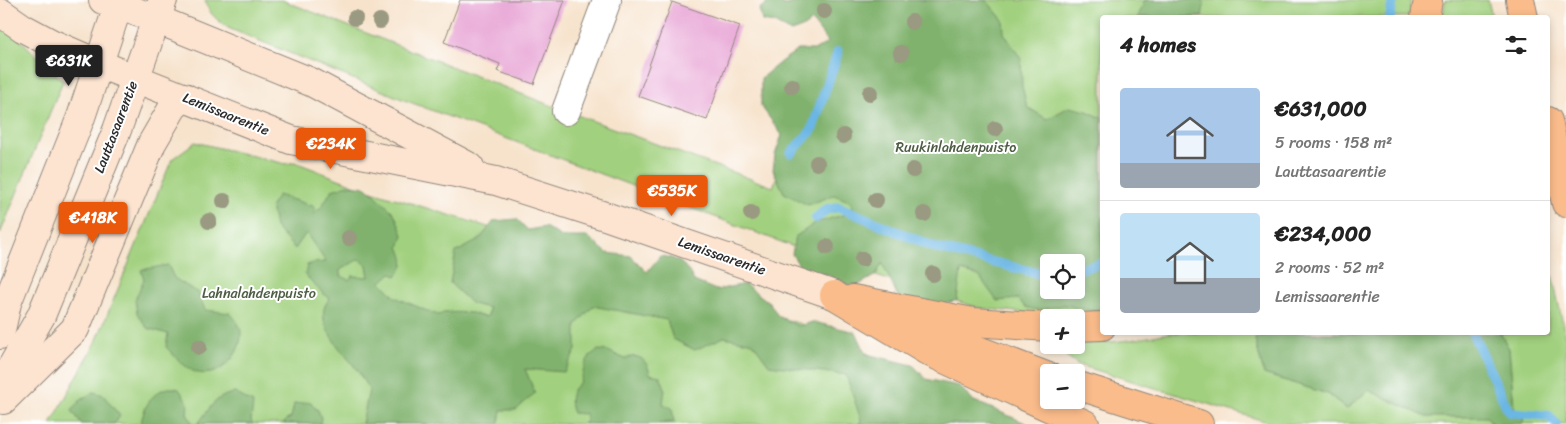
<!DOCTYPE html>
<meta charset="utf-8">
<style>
:root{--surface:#fff;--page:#f2f2f2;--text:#222;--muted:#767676;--line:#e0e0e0;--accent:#ea580c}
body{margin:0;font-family:Sriracha,sans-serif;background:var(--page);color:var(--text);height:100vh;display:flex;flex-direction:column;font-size:19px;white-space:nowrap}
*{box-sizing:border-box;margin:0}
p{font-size:16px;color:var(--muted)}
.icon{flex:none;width:28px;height:28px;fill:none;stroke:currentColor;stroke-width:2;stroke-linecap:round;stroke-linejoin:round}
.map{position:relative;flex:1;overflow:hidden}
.side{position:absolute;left:1100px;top:15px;width:450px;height:320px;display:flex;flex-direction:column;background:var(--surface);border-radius:5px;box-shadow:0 2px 8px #0003}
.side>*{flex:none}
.fabs{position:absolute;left:1040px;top:254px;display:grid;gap:10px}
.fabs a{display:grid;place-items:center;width:45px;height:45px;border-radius:5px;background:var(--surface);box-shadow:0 2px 8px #0003;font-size:25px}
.price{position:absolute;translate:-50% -42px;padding:0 11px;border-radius:5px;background:var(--accent);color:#fff;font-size:16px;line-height:32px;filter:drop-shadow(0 1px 2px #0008)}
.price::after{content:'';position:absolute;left:50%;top:30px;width:15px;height:11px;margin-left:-8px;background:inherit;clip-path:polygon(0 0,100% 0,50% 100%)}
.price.on{background:#222;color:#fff}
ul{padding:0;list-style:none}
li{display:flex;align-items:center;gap:15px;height:125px;padding:0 20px}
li+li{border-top:1px solid var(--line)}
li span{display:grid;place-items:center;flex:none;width:140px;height:100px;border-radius:5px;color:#555}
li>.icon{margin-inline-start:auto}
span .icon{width:60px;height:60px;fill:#fffc;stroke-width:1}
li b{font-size:21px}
h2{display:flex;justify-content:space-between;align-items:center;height:60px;padding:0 20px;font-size:21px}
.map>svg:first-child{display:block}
.green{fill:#a1d07e;stroke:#667e54;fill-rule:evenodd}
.forest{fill:#80b26d;stroke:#566e4c;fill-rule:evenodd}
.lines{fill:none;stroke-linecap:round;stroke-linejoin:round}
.stream{stroke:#6bb6e4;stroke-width:10}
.building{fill:#e8a5d5}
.minor-casing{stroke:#91877c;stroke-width:30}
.secondary-casing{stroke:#91877c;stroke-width:30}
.motorway-casing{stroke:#91877c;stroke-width:30}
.minor{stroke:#fff;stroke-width:28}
.secondary{stroke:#fde4d1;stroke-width:28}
.motorway{stroke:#fabc8b;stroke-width:28}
.tree{fill:#9a9981}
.labels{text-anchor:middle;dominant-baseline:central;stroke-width:4;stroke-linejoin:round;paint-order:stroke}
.street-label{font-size:14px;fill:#2b2b2b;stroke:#fff}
.park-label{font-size:14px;fill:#4e5d44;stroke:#fff}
</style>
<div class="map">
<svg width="1566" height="424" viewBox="0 0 1566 424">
<rect width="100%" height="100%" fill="#fff"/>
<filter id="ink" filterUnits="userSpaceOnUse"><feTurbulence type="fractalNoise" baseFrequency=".02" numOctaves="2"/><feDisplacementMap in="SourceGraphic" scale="10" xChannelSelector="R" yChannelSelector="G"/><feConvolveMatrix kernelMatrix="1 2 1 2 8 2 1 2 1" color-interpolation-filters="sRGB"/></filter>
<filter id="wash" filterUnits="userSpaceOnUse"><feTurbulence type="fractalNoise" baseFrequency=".0096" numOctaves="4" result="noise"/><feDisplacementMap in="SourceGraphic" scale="20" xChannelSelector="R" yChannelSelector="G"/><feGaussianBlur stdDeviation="1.12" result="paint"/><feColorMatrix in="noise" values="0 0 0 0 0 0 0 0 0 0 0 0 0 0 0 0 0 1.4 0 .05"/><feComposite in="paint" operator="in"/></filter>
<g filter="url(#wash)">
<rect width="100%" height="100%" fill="#f7e3cc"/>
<g class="green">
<path d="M205,0H282L547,104L773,187L844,0H1411L1409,17L1102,18V317H1098L1035,314L979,308L850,268L407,101L228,28C218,20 208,14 205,0ZM1049,262H1076V290H1049Z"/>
<polygon points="1445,0 1488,0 1492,17 1443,17"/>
<polygon points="0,24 6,26 63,81 0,234"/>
<polygon points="195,142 286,164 295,162 359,187 817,329 912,375 974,424 51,424 96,342 172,159"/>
<polygon points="1548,257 1566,337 1566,424 1521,424 1524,421 1514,408 1509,349 1500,333 1548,332"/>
<path d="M1169,333H1270L1255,339L1264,374L1328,394L1347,409L1368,390L1488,417L1493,424H1274L1079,365L1066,356L1067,348L1071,345H1076V343C1108,344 1139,339 1169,333Z"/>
</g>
<g class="forest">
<path d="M772,0L783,5L800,2V0H986L1003,20L1004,33L1021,59L1022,86L1027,107L1047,119L1069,107L1087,111L1102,118V308L1093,311L1064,305L1037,310L1025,307L1018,299L997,301L979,276L961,271L957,300L931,308L901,303L882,263L876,275L855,287L842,283L826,274L819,275L802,270L792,254L795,237L815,223L854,212L851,202L834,195L808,205L784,193L773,170L775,155L782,135L761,106V78L783,60L798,50H816L828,42L812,21L802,28L791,32L774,23L762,21L759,9ZM1049,262H1076V290H1049Z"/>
<polygon points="1145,0 1202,0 1204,4 1202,17 1138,17"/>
<path d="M348,185L367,187L394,213L403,235L399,247C405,260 406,265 396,276L391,273L381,282L395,297L432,313L439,315L446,312L472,313L484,317L488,316L489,308L472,304L450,283L456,252L479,240L494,221L517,219L528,230L545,227L562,237H588L607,253L631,256L647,272L660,256C680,258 686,265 694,281L716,290L745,284L770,303L778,316L798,326L813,322L856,332L866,354L913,365L926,379L959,386L972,400L1028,424H859L861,420L846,375L769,365L753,343L724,337L695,350L673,339L667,320L593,306L576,325V350L564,372L525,369L535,393L516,410H501L499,424H362L369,390C364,382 360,373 354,366C341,349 310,320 330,298C320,293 313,282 305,275L307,265L314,263L326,262L306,233L295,249L275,227L271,206L278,195L316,207L313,215L322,206L332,190ZM359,259L367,265L369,277L352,276L349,280L340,275V270Z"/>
<path d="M168,265L174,278L198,293L205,310L230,313C235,319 240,324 241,333C242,354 220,378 199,373C187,371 174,355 166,347L168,334L147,328L137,313L135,300L144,279L141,270Z"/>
<polygon points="1270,333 1500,333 1509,349 1514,408 1524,421 1521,424 1493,424 1487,417 1426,417 1368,390 1347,409 1328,394 1264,374 1255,339"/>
<path d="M599,350L608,351L625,359C640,352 647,361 650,374L660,376L665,388L663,404L672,408L674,422L655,424H583L586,421V414L573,413C570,407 569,396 573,390C575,386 579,385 581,380C585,367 585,356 599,350Z"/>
<path d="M174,388L179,389L188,403L187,414L193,424H141C143,411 149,396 162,390C165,388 170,388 174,388Z"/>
<polygon points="94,392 103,395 120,416 114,424 82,424 72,411 81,399"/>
<path d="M235,393L253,403L251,421L253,424H198C209,409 216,395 235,393Z"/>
<polygon points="311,402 315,408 318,410 321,418 320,424 284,424 286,420 291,418 294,404"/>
</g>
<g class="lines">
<g class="stream">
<polyline points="1390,18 1393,0"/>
<polyline points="791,153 812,130 838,52"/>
<polyline points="816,218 827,209 839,207 936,248 1049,276"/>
<polyline points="1076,270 1102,263"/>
<polyline points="1472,332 1509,412 1549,416 1556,424"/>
</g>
</g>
<g id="blocks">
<g class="building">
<polygon points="460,0 565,0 534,84 497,71 500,64 444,42"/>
<polygon points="672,2 740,26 707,120 638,96"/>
</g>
</g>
</g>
<g filter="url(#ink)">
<use href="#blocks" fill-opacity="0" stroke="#91877c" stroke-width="1"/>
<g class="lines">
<defs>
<polyline id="minor" points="566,111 607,0"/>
<g id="secondary">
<polyline points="103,0 156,19 311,82 470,167"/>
<polyline points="0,12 23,28 51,43 99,64 291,140 496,181 608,217 834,295"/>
<polyline points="0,335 7,303 81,117 120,0"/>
<polyline points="0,387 41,316 117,130 163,0"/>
<polyline points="3,400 75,329 152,143 173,107 184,97"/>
</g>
<g id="motorway">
<polyline points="1520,0 1524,18"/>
<polyline points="1425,18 1428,0"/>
<polyline points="1548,121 1566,203"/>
<polyline points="834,295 929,352 1085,424"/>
<polyline points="853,299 973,322 1049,327"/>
<polyline points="907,323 1049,377"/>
<polyline points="1076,327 1102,326"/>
<polyline points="1076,385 1199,424"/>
</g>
</defs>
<use href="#minor" class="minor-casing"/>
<use href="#secondary" class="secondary-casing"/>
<use href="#motorway" class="motorway-casing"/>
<use href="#minor" class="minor"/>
<use href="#secondary" class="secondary"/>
<use href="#motorway" class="motorway"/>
</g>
<g class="tree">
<circle cx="824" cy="11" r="8"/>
<circle cx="355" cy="18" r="8"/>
<circle cx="380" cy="21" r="8"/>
<circle cx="912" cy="22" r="8"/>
<circle cx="901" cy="53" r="8"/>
<circle cx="792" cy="86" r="8"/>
<circle cx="870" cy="93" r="8"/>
<circle cx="995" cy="129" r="8"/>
<circle cx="843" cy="136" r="8"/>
<circle cx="817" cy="163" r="8"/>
<circle cx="913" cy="170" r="8"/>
<circle cx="876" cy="200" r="8"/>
<circle cx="224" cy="201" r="8"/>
<circle cx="751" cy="213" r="8"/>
<circle cx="924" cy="214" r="8"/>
<circle cx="209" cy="221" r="8"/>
<circle cx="349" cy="238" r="8"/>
<circle cx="827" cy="247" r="8"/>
<circle cx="862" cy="259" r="8"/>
<circle cx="933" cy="274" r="8"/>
<circle cx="199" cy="347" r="8"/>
</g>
</g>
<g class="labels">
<g class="street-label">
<text transform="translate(226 114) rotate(22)">Lemissaarentie</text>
<text transform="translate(116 127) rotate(-69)">Lauttasaarentie</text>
<text transform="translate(722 256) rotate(19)">Lemissaarentie</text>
</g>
<g class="park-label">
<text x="956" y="147">Ruukinlahdenpuisto</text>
<text x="259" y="293">Lahnalahdenpuisto</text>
</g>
</g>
</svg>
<div class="fabs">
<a><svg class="icon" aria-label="locate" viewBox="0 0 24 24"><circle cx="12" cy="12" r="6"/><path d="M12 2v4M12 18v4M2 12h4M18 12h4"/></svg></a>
<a>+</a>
<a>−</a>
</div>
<b class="price on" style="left:69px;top:87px">€631K</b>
<b class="price" style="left:331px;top:170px">€234K</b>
<b class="price" style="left:672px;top:217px">€535K</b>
<b class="price" style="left:93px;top:244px">€418K</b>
<section class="side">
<h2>4 homes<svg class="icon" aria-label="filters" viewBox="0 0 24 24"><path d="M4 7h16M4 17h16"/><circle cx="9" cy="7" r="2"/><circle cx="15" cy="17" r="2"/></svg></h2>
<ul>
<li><span style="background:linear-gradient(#a9c7e8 75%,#9aa5b1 0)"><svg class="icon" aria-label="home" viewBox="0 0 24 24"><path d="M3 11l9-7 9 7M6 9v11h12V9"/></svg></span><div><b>€631,000</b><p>5 rooms · 158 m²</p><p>Lauttasaarentie</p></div></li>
<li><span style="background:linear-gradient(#bfe0f5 65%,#9aa5b1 0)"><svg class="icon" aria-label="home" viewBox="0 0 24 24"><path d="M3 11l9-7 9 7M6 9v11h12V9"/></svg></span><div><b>€234,000</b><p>2 rooms · 52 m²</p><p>Lemissaarentie</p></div></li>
</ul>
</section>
</div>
